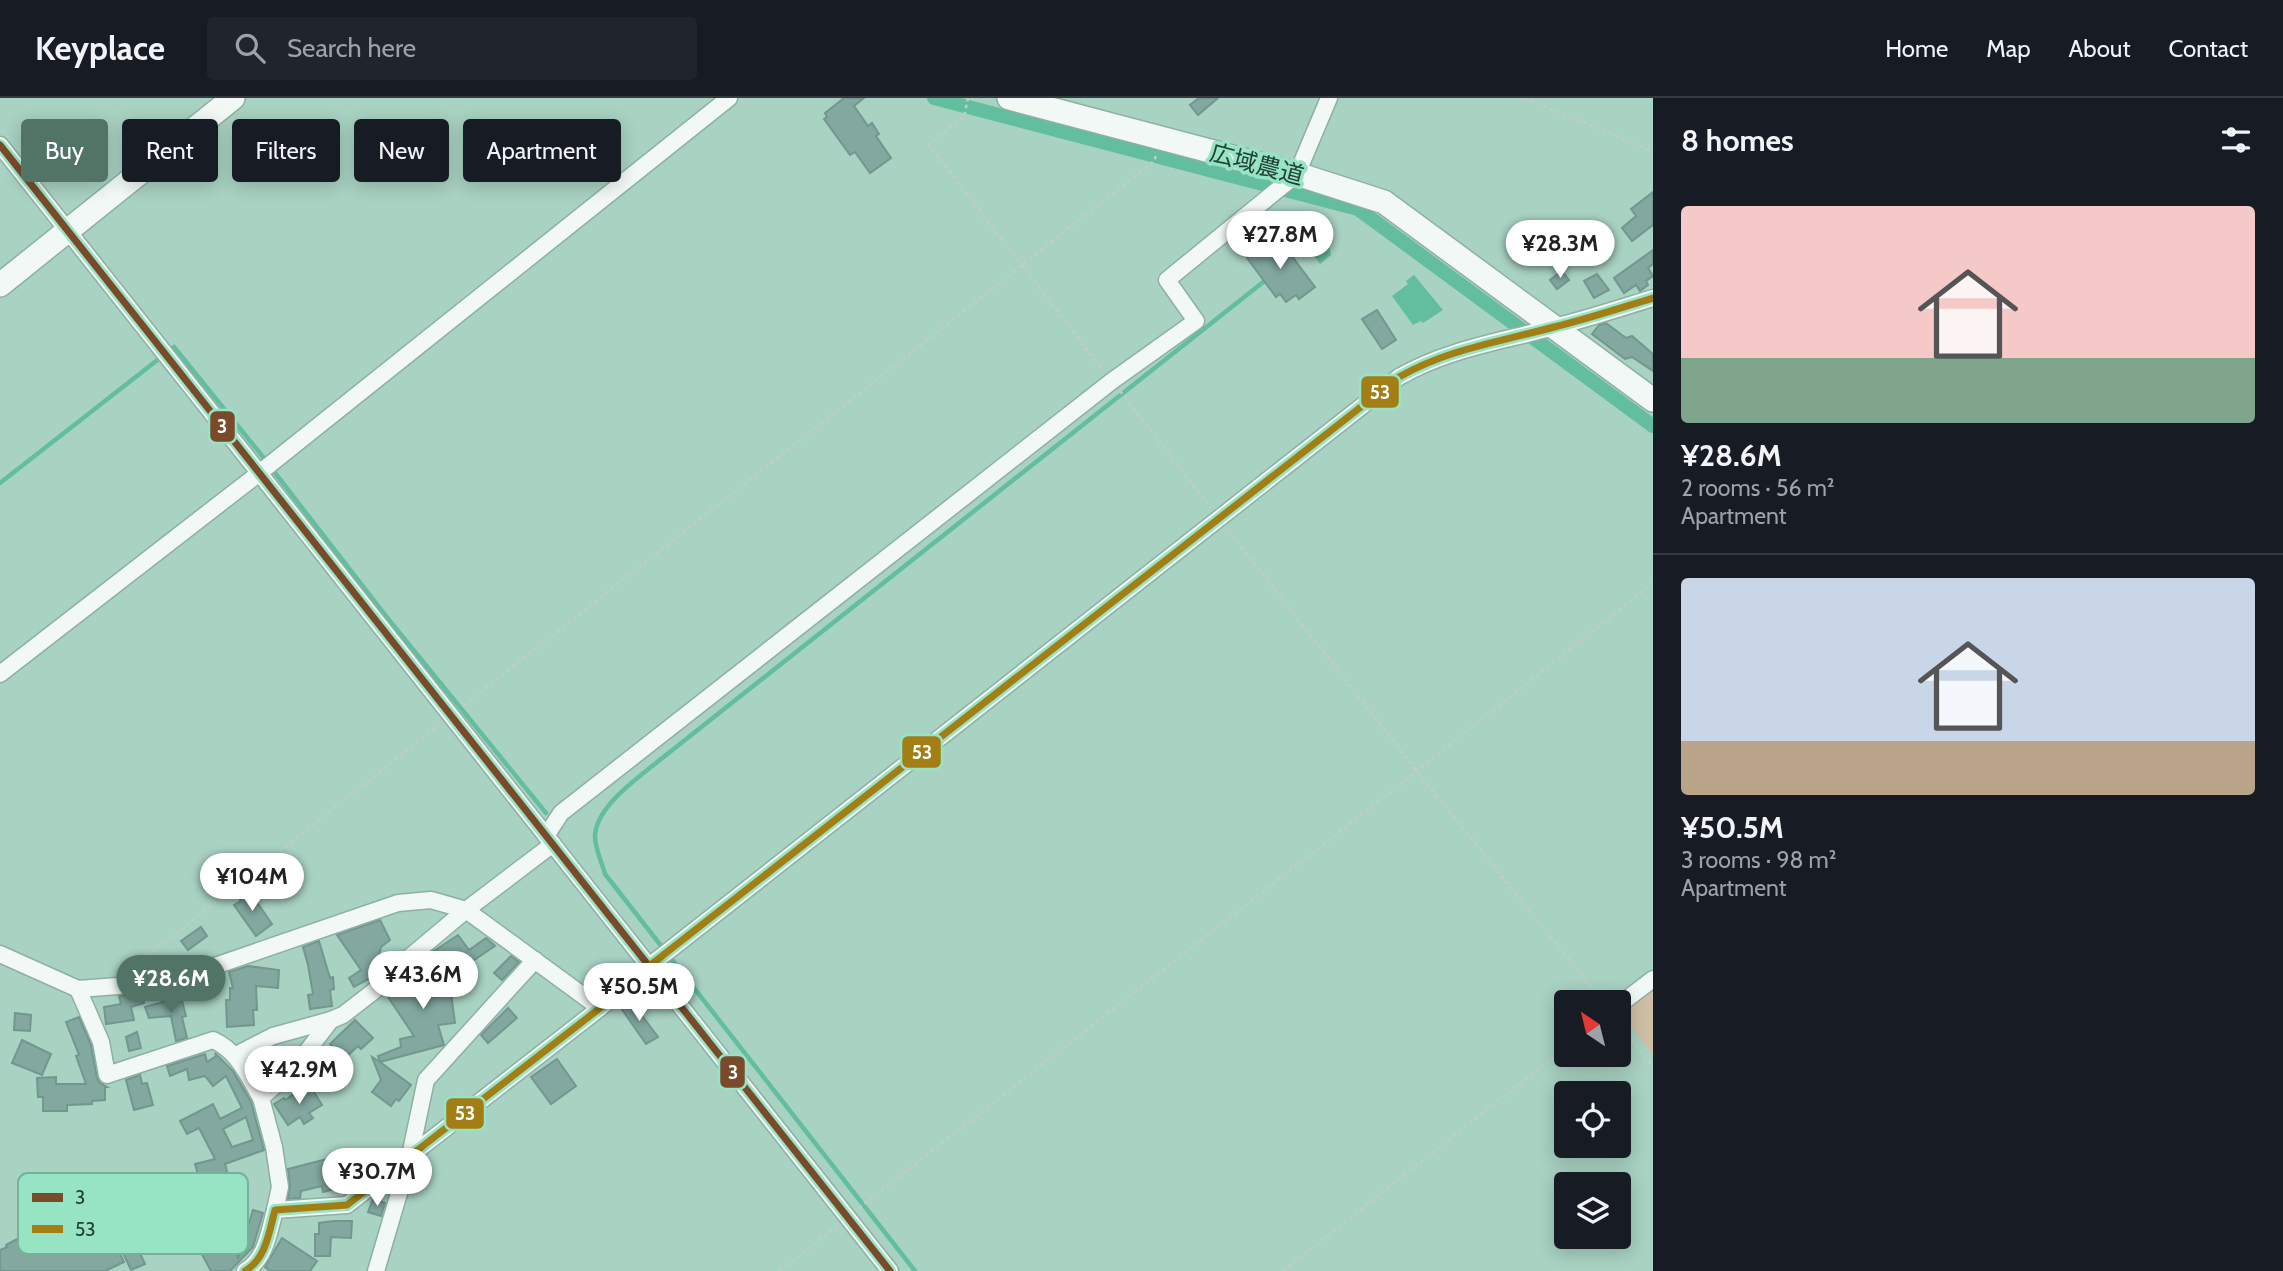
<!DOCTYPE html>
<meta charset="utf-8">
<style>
:root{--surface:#171b24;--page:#20242c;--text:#f1f3f6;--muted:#9ea1a6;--line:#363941;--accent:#517466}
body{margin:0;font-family:Cabin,"Noto Sans JP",sans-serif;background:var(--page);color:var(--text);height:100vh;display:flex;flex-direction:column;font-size:26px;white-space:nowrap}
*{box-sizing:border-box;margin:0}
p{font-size:23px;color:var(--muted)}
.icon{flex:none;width:38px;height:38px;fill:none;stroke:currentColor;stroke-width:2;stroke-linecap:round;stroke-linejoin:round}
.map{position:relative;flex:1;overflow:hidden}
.details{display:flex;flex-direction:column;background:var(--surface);width:630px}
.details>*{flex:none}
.banner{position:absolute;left:21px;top:21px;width:665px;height:63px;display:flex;gap:14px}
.needle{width:46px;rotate:325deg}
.tools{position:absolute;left:1554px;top:892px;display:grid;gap:14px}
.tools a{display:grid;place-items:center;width:77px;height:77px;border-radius:7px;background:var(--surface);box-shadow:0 4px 18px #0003;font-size:35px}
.price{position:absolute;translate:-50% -60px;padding:0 16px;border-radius:24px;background:#fff;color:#222;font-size:23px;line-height:46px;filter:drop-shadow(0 2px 4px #0008)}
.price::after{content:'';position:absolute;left:50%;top:42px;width:21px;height:16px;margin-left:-10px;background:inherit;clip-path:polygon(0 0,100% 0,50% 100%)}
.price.active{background:var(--accent);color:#fff}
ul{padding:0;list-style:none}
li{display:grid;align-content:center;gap:14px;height:371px;padding:0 28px}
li+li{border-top:2px solid var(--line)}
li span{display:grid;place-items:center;height:217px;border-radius:7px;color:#555}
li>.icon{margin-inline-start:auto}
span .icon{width:126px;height:126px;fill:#fffc;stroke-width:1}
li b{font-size:30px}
h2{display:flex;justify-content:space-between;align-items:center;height:84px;padding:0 28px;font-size:30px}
.tag{padding:0 24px;border-radius:7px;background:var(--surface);box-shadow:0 4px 18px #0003;font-size:24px;line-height:63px}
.tag.active{background:var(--accent);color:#fff}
header{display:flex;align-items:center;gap:42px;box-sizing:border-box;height:98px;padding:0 35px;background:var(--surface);border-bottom:2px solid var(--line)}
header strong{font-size:33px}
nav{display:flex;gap:38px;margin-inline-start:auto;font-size:24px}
.search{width:490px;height:63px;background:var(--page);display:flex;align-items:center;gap:18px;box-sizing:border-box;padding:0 24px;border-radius:7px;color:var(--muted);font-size:26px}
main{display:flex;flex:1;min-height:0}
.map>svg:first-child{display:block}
.green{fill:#cfbfa7}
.water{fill:#62be9e}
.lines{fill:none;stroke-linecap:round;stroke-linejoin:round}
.stream{stroke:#62be9e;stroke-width:4.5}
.canal{stroke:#62be9e;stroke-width:14}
.building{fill:#82a89f;stroke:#71978e;stroke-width:2;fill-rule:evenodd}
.street-casing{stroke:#8eb0a3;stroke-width:19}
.secondary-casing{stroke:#8eb0a3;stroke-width:26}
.path{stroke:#c1cdc8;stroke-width:2.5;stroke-dasharray:3.5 3.5;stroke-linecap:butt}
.street{stroke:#f2f8f6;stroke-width:16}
.secondary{stroke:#f2f8f6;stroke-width:23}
.bus-1-casing{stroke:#97e4c5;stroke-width:12}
.bus-2-casing{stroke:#97e4c5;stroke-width:12}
.bus-1{stroke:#7a4b2a;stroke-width:7}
.bus-2{stroke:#a27e15;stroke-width:7}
.labels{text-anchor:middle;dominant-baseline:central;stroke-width:7;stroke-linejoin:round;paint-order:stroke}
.street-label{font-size:24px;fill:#224235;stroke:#97e4c5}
.key{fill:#97e4c5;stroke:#74b39a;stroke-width:2}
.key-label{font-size:19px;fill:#224235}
.line-badge{stroke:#97e4c5;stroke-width:2.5}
.badge-label{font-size:19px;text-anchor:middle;font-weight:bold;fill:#fff}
</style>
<header>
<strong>Keyplace</strong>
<div class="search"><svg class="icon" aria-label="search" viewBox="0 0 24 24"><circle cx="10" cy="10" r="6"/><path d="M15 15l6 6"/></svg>Search here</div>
<nav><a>Home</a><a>Map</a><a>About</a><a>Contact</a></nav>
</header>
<main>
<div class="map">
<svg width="1653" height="1173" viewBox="0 0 1653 1173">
<rect width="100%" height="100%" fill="#a8d2c2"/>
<polygon class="green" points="1653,889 1653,957 1620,915"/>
<g class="water">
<polygon points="1314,126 1325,130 1331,157 1320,166 1299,139"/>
<polygon points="1414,177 1443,212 1423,225 1421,223 1413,227 1392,198 1408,186 1406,183"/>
</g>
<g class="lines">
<g class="stream">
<polyline points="272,371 385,517 546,715"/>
<polyline points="0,385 174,249 267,364"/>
<path d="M915,1173L605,776C602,765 595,750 595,739C595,710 635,682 656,665L1267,181"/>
</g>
<polyline class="canal" points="934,0 1358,111 1653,328"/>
</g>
<g class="building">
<polygon points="844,0 864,0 854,8 868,28 872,25 879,36 876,38 891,60 870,75 855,54 850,57 824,21 827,19 825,15"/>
<polygon points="1199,0 1218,0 1198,17 1190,7"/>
<polygon points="1653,94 1653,127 1632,143 1622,130 1636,118 1631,111"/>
<polygon points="1276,137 1315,189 1299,201 1296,197 1286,204 1280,196 1276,199 1247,160"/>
<polygon points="1653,152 1653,166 1648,170 1653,178 1646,183 1648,187 1640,193 1636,187 1624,195 1614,180"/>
<polygon points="1562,173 1569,182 1557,191 1550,182"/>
<polygon points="1597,176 1609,192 1594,200 1584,183"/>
<polygon points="1377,212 1396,242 1382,251 1362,221"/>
<polygon points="1606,225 1626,240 1632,238 1653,256 1653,273 1632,259 1625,261 1592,236 1599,227"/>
<polygon points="247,790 272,826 256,838 234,807 241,803 237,797"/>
<polygon points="380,822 390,842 381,849 377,866 381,871 374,878 354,889 349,880 361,872 337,837"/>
<polygon points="201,829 207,838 188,852 181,843"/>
<polygon points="458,837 469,852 486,840 495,848 467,867 465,865 461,868 456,861 434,878 432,899 451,895 455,925 438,927 444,947 380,964 411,987 399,1003 396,1001 391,1008 372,994 381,982 372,959 380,964 378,958 401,949 400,941 414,938 386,896 428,857"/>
<polygon points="319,843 330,880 333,879 334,891 330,892 332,908 310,911 308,897 313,896 308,867 303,849"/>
<polygon points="511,858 519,864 502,882 494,875"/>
<polygon points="248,868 279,872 278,890 256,888 257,912 253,912 254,927 227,929 226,902 230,902 230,890 233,890 229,874"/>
<polygon points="142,895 144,905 131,909 134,922 106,926 104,909 121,906 119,898"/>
<polygon points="181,899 186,918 182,919 187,940 176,943 171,918 149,920 145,909"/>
<polygon points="631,903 658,939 646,946 621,910"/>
<polygon points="508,910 517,920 488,945 481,937"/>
<polygon points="15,915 31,917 30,933 14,932"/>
<polygon points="79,919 91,947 97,980 100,985 107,989 105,989 105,1002 92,1003 92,1006 67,1007 67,1013 43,1013 43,999 38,999 37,980 56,979 56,986 86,986 76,958 79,957 66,924"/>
<polygon points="355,922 373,940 361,951 358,948 344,961 330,946"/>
<polygon points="137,934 141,950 129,953 126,939"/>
<polygon points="22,942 51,956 42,977 12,965"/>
<path d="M215,955L233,973L251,1004L264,1052L225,1066L228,1077L221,1079L231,1106L238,1161L253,1112L263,1115L253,1149L230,1173H211L199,1151L212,1143L208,1115L189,1119L186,1107L205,1103L195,1066L215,1061L199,1030L187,1036L180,1023L213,1006L220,1021L242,1010L226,978L213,988L205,978L189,982L187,971L170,978L167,968L205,956L207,964L216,958ZM246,1019L253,1042L232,1049L223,1031Z"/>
<polygon points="557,961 576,988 551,1006 531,979"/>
<polygon points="140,977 142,986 147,985 153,1007 134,1012 126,982"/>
<polygon points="309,986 322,1007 309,1015 313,1020 304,1026 300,1019 288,1027 274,1006 284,1000 285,1002"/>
<polygon points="331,1060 338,1085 333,1086 335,1091 323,1094 322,1088 301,1093 300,1100 288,1101 290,1088 288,1071"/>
<polygon points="373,1101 385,1105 381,1118 368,1114"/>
<polygon points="70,1113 85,1142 102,1134 108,1146 114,1143 124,1164 105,1173 0,1173 0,1152 7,1149 6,1147"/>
<polygon points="334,1123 352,1123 351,1140 331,1139 330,1158 315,1158 315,1136 319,1136 319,1125"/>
<polygon points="282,1140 317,1163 310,1173 270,1173 265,1169"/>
<polygon points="138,1151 145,1166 131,1172 124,1157"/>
</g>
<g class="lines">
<defs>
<g id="street">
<polyline points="0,47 890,1173"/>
<polyline points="0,576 258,376 729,0"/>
<polyline points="546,738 561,715 1112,283 1196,223 1167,182 1297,76 1329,0"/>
<polyline points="0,856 78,891 118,888 183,879 398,805 431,802 466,812 600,910"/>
<path d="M78,891L101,944L107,977L213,942C238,953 248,978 261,1000"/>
<polyline points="1619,907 1653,881"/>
<polyline points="236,957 273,938 331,922"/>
<polyline points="275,1112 280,1089 274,1049 261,1000 295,969 331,922 343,917 374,893 392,874 466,812 553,746"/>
<path d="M245,1173C266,1161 269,1134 275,1112L347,1107L600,910L648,869L1399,279C1448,251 1499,244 1554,229C1587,221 1620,210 1653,200"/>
<polyline points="376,1173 410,1058 426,982 535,862"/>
</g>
<g id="secondary">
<polyline points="1009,0 1297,76 1384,104 1653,302"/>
<polyline points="0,187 233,0"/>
</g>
</defs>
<use href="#street" class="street-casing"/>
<use href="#secondary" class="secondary-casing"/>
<g class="path">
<polyline points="968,0 964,19 928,46 1103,272"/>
<polyline points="1524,0 1653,53"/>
<polyline points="1120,293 1211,410"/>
<polyline points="1228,432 1417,673 1604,905"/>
<polyline points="463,608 1154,63 1156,58"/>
<polyline points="131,871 439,627"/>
<polyline points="1619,924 1653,969"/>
<polyline points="859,1110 1417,673 1653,485"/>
<polyline points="780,1173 838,1127"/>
<polyline points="1283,1173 1566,949"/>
</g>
<use href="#street" class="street"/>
<use href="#secondary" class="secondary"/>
<defs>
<polyline id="bus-1" points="0,47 890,1173"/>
<path id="bus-2" d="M245,1173C266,1161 269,1134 275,1112L347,1107L600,910L648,869L1399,279C1448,251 1499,244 1554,229C1587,221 1620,210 1653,200"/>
</defs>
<use href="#bus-1" class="bus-1-casing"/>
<use href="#bus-2" class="bus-2-casing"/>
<use href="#bus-1" class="bus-1"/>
<use href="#bus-2" class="bus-2"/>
</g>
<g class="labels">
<g class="street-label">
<text transform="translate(1257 66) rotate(15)">広域農道</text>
</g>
</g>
<rect x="18" y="1075" width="230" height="81" rx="10" class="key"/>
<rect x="32" y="1095" width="31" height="9" fill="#7a4b2a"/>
<rect x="32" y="1127" width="31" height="8" fill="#a27e15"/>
<g class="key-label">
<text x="75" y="1106">3</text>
<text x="75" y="1138">53</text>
</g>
<g class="line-badge">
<rect x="1360" y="277" width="40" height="34" rx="7" fill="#a27e15"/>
<rect x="209" y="312" width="27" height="33" rx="7" fill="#7a4b2a"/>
<rect x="901" y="637" width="41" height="34" rx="7" fill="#a27e15"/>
<rect x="719" y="957" width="27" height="34" rx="7" fill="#7a4b2a"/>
<rect x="445" y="999" width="40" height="33" rx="7" fill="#a27e15"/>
</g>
<g class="badge-label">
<text x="1380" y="301">53</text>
<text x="222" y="335">3</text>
<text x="922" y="661">53</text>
<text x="733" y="981">3</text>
<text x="465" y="1022">53</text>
</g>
</svg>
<div class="tools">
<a><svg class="needle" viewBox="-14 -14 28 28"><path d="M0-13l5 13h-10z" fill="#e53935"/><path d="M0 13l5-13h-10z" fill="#9ea1a6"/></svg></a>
<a><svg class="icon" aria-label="locate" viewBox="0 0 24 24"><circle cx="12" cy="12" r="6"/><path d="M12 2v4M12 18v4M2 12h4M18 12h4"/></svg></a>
<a><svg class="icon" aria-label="layers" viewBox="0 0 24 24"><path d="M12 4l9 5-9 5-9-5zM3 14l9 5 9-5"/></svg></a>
</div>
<b class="price" style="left:1280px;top:173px">¥27.8M</b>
<b class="price" style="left:1560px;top:182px">¥28.3M</b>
<b class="price" style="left:252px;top:815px">¥104M</b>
<b class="price" style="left:423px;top:913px">¥43.6M</b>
<b class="price active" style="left:171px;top:917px">¥28.6M</b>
<b class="price" style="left:639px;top:925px">¥50.5M</b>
<b class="price" style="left:299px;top:1008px">¥42.9M</b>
<b class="price" style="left:377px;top:1110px">¥30.7M</b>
<div class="banner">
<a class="tag active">Buy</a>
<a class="tag">Rent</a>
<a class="tag">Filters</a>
<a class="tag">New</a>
<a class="tag">Apartment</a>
</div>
</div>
<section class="details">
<h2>8 homes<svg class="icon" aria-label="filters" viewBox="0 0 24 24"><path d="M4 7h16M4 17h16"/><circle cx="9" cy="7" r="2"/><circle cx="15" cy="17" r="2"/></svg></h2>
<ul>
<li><span style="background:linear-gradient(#f6c9c9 70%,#7fa58c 0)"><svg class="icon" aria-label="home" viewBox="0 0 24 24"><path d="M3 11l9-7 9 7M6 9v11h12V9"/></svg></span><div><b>¥28.6M</b><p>2 rooms · 56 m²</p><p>Apartment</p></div></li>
<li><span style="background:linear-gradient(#c9d6e8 75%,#b9a48a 0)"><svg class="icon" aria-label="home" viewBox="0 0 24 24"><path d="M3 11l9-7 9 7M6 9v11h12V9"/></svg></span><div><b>¥50.5M</b><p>3 rooms · 98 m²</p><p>Apartment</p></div></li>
</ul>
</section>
</main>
